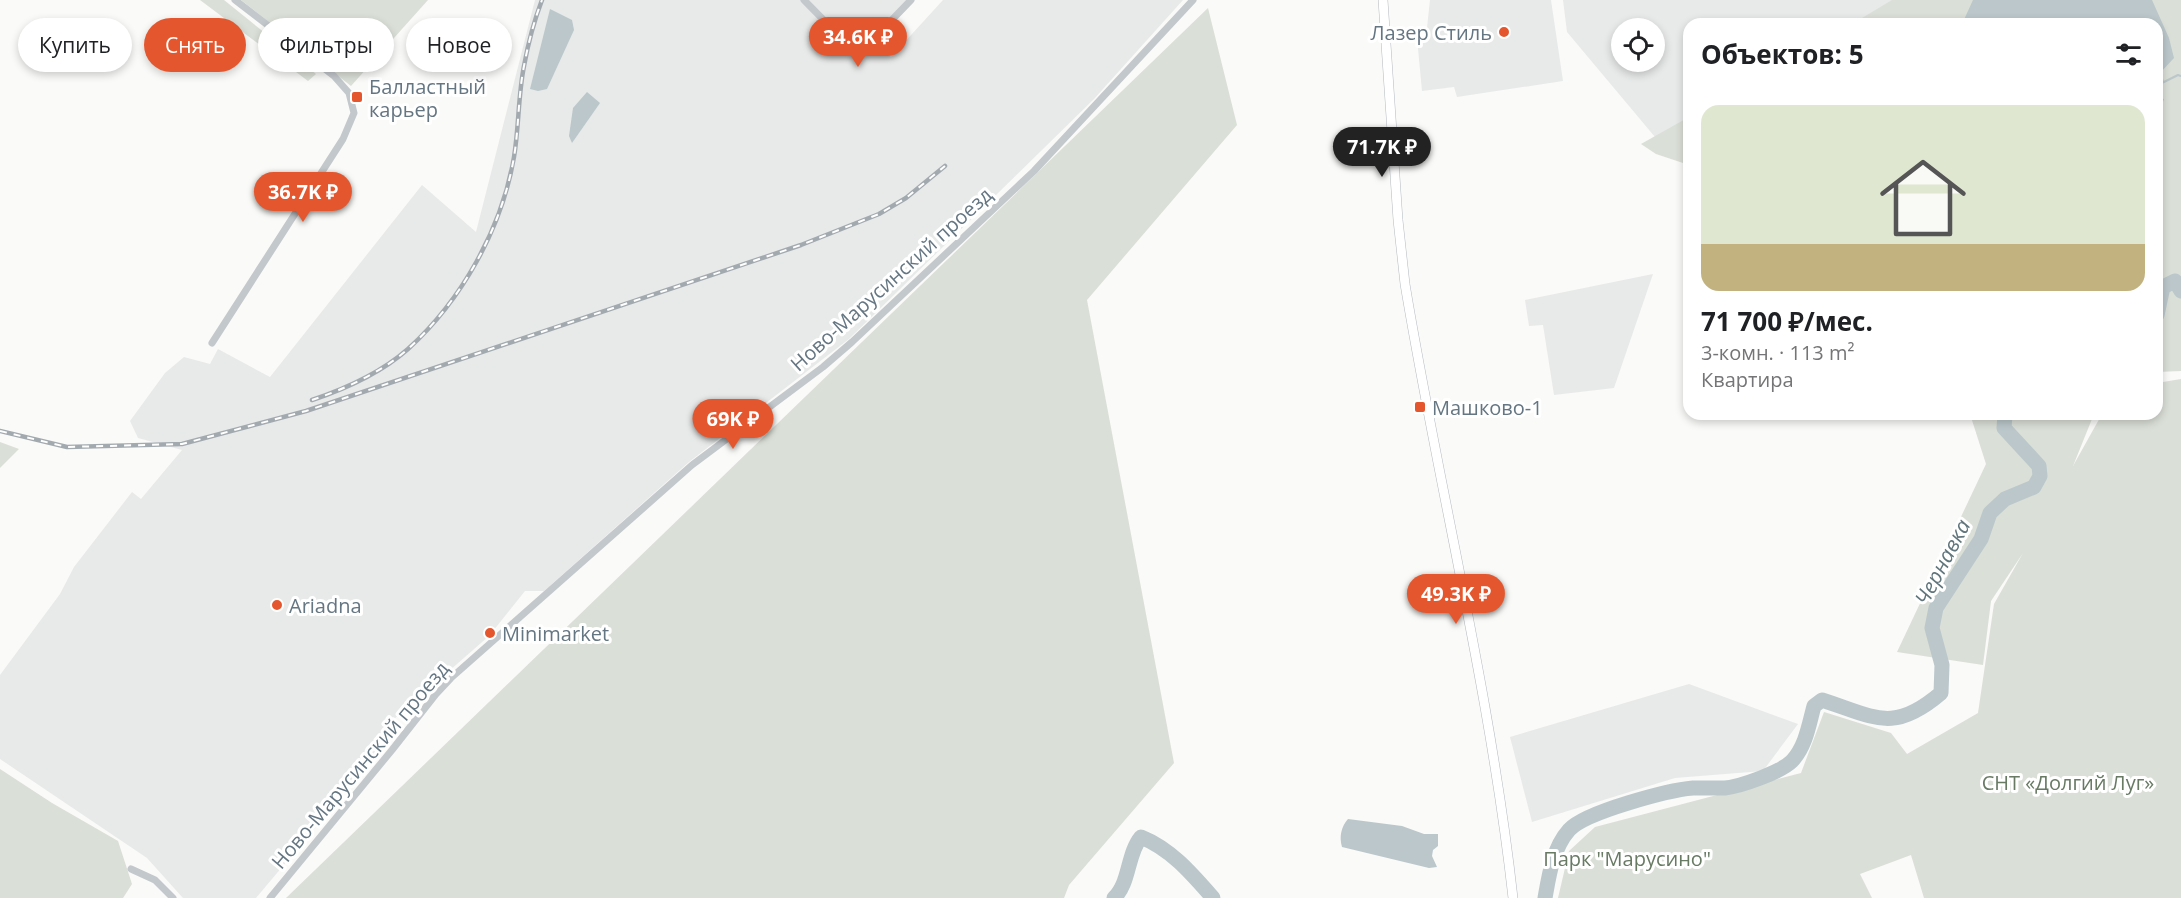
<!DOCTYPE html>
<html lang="ru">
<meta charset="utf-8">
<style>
:root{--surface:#fff;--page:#f2f2f2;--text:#202124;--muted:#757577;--accent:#e4572e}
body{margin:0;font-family:"Open Sans",sans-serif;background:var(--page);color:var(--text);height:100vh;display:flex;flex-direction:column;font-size:22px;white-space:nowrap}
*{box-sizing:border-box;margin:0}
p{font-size:20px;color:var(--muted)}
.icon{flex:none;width:33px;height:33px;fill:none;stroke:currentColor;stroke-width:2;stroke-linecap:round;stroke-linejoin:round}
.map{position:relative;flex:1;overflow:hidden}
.drawer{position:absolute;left:1683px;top:18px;width:480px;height:402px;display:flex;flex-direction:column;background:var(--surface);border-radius:18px;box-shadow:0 3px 9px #0003}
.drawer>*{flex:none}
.top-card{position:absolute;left:18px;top:18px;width:570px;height:54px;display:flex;gap:12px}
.buttons{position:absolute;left:1611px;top:18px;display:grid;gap:12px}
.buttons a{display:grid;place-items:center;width:54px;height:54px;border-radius:50%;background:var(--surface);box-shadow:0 3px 9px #0003;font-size:30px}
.price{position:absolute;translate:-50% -51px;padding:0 14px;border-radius:21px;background:var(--accent);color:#fff;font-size:20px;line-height:39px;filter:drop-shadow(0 2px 3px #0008)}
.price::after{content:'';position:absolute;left:50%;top:36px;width:18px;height:14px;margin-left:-9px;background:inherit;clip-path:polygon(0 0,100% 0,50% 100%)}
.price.selected{background:#222;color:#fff}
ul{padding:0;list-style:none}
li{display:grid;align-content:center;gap:12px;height:318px;padding:0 18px}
li span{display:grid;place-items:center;height:186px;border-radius:18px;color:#555}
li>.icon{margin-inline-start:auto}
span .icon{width:108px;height:108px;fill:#fffc;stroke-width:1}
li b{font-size:26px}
h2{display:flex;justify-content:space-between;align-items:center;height:72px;padding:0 18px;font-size:26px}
.pill{padding:0 21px;border-radius:27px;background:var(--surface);box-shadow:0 3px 9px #0003;font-size:21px;line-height:54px}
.pill.selected{background:var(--accent);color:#fff}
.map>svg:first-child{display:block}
.built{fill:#e8e9e9;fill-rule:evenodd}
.green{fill:#dadfd7}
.water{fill:#bbc7cb}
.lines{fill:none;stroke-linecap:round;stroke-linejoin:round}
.stream{stroke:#bbc7cb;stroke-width:2}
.river{stroke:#bbc7cb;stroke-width:15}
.secondary-casing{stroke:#b3babf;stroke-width:10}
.street{stroke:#c3c8cc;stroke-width:7}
.secondary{stroke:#fff;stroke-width:9}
.rail-casing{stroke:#a2aab0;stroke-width:4.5}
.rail{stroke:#fff;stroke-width:2;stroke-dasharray:7;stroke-linecap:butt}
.poi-dot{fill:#e4572e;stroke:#fff;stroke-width:2}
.labels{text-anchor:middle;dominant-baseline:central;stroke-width:6;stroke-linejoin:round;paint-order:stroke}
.poi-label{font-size:20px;fill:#657683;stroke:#fff;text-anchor:start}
.street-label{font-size:20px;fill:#657683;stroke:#fff}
.park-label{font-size:20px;fill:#687a64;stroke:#fff}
.water-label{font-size:21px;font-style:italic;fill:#60757c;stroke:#fff}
</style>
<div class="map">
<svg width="2181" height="898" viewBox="0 0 2181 898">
<rect width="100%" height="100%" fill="#fafaf8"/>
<g class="built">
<polygon points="535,0 911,0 874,41 891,57 943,0 1183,0 1094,99 849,339 689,462 544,591 525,591 489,636 385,727 394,734 256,898 183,898 147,858 0,759 0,675 60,594 74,567 132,492 141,499 182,450 138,438 130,421 165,373 184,357 210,364 218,349 270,377 422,185 476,232"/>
<polygon points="1430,0 1551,0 1563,81 1457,97 1454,87 1422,91 1417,38 1426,37"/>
<path d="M1563,0H1896L1858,24H1689V118L1655,137L1567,32ZM1622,28H1654V62H1622Z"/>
<polygon points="1653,274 1614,388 1554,395 1543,325 1529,326 1525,300"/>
<polygon points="1689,684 1798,724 1763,771 1675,778 1532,822 1510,737"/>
</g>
<g class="green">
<polygon points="200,0 224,0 316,74 308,81"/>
<polygon points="241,0 428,0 351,86"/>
<polygon points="1892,0 2181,0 2181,371 2157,372 2157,24 1852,24"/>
<polygon points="1208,8 1237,125 1087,300 1174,763 1069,885 1064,898 286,898"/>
<polygon points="1689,117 1689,165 1656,154 1641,144"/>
<polygon points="2181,379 2181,898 1924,898 1911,855 1860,874 1872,898 1558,898 1569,851 1595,827 1801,773 1824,712 1891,733 1907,754 1978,713 1994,604 2023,553 1991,601 1983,665 1897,652 1986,464 1970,414 2094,414 2073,466 2102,414 2157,414 2157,383"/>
<polygon points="0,442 19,449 0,468"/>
<polygon points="0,769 52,803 118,841 132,884 123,898 0,898"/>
</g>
<g class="water">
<polygon points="1973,0 2152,0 2169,38 2174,58 2161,72 2164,82 2158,97 2164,99 2157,120 2157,24 1962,24"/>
<polygon points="550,9 572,20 574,30 547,89 538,91 530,89"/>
<polygon points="587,92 600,103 572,143 569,136 573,108"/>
<path d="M1348,819L1402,826L1424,834H1438V846L1433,850L1432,856L1437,867L1429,868L1342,847C1339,837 1341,827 1348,819Z"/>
</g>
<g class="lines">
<polyline class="stream" points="2164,82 2178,75 2181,76"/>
<g class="river">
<polyline points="2157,315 2163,287 2175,281 2181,291"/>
<path d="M1114,898C1130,883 1127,854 1141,837C1171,849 1192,874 1213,898"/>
<path d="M1545,898C1549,875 1553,848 1569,830C1585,812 1669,790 1693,788C1704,788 1715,788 1725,788C1742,786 1781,772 1792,761C1806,746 1809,724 1814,706L1822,700C1875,717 1893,734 1941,693L1942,665L1932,628L1936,608L1981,539L1990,513L2005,499L2034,487L2040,476L2039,466L2004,428L2005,414"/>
</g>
<defs>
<path id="secondary" d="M1383,0L1398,220L1405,284C1439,489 1490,691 1513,898"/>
</defs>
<use href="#secondary" class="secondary-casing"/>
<g class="street">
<polyline points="804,0 858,55 911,0"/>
<polyline points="212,343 343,139 354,113 349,93 334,76 235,0"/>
<polyline points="131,869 155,880 173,898"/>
<polyline points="270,898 392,750 436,694 451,678 692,465 823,367 852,342 1034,171 1193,0"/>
</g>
<use href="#secondary" class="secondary"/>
<defs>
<g id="rail">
<path d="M312,400C345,389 382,372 408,349C462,300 502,228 514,157C519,127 518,96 524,66C528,44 534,21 542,0"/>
<polyline points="0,431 67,447 182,444 306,411 801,245 879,214 906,198 945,166"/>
</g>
</defs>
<use href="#rail" class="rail-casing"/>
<use href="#rail" class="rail"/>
</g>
<g class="poi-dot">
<circle cx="1504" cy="32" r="6"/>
<rect x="351" y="91" width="12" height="12" rx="3"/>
<rect x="1414" y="401" width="12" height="12" rx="3"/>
<circle cx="277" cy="605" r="6"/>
<circle cx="490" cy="633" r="6"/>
</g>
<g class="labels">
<g class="poi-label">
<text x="1492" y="32" text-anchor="end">Лазер Стиль</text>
<text x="369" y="86">Балластный<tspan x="369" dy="23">карьер</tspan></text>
<text x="1432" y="407">Машково-1</text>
<text x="289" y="605">Ariadna</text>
<text x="502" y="633">Minimarket</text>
</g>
<g class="street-label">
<text transform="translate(891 279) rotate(-42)">Ново-Марусинский проезд</text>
<text transform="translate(360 765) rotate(-50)">Ново-Марусинский проезд</text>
</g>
<g class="park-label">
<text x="2068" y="782">СНТ «Долгий Луг»</text>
<text x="1627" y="858">Парк "Марусино"</text>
</g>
<g class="water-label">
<text transform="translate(1942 562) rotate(-62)">Чернавка</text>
</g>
</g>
</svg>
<div class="buttons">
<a><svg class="icon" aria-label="locate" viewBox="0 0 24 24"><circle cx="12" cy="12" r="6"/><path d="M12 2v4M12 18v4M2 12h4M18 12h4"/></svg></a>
</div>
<b class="price" style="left:858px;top:68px">34.6K ₽</b>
<b class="price selected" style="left:1382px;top:178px">71.7K ₽</b>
<b class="price" style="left:303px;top:223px">36.7K ₽</b>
<b class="price" style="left:733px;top:450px">69K ₽</b>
<b class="price" style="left:1456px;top:625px">49.3K ₽</b>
<div class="top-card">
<a class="pill">Купить</a>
<a class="pill selected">Снять</a>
<a class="pill">Фильтры</a>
<a class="pill">Новое</a>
</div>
<section class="drawer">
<h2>Объектов: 5<svg class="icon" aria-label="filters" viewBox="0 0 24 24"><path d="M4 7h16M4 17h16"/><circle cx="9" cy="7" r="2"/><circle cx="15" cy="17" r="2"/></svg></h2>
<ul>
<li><span style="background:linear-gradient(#dfe7d0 75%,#c2b280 0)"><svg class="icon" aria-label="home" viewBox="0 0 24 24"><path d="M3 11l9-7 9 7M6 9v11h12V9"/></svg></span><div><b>71 700 ₽/мес.</b><p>3-комн. · 113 m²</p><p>Квартира</p></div></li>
</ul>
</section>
</div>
